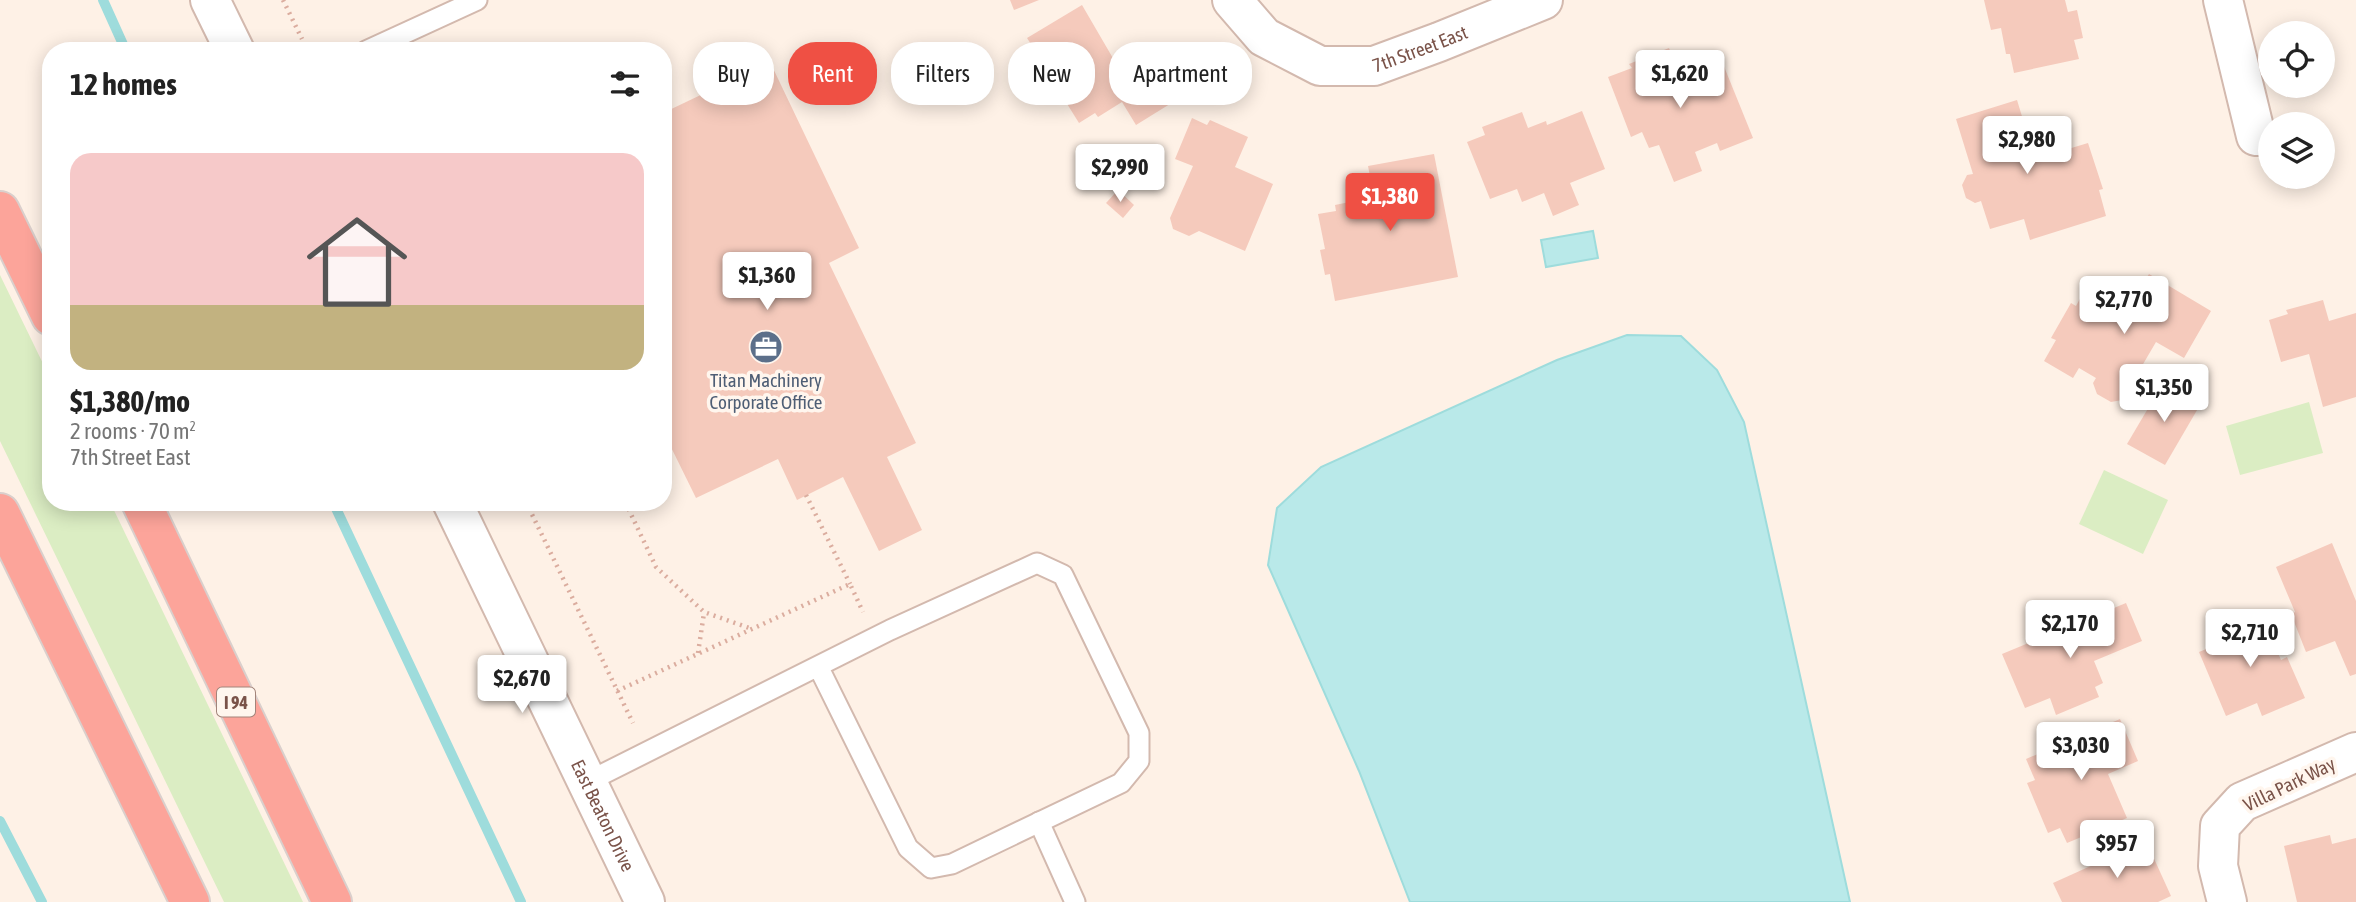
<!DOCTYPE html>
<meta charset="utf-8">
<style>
:root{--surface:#fff;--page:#f6f6f6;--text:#222;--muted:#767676;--line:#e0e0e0;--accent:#ef5044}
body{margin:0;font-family:"Asap Condensed",sans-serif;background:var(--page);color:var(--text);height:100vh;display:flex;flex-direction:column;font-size:26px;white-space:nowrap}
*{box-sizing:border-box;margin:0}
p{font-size:23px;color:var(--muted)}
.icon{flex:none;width:38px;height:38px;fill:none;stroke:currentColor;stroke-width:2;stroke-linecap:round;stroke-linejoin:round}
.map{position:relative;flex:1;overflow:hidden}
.drawer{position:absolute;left:42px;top:42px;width:630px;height:469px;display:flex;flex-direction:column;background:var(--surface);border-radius:28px;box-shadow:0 4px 18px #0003}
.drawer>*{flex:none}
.banner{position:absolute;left:693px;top:42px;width:665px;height:63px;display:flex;gap:14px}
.tools{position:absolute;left:2258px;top:21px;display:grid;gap:14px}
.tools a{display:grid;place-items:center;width:77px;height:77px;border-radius:50%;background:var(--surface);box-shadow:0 4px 18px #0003;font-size:35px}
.price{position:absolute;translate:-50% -60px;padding:0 16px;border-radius:7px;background:#fff;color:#222;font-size:23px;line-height:46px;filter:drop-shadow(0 2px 4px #0008)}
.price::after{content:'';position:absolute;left:50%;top:42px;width:21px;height:16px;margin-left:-10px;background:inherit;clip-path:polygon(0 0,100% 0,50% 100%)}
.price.active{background:var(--accent);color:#fff}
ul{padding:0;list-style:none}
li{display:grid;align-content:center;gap:14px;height:371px;padding:0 28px}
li+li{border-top:2px solid var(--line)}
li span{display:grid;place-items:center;height:217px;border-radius:21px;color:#555}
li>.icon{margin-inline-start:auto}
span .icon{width:126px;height:126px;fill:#fffc;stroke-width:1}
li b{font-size:30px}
h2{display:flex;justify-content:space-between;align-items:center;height:84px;padding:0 28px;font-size:30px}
.tag{padding:0 24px;border-radius:28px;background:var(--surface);box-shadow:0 4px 18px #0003;font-size:24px;line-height:63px}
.tag.active{background:var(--accent);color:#fff}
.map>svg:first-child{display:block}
.green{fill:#dbedc3}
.water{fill:#b9e9e9;stroke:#9edcdc;stroke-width:2}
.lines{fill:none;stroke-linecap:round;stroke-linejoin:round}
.stream{stroke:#9edcdc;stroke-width:10}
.building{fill:#f5cabc}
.lane-casing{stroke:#d3b9ae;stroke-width:23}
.street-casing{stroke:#d3b9ae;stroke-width:42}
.highway-casing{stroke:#dacfcc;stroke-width:42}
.path{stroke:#dbad9f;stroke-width:4.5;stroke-dasharray:2 5;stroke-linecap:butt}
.lane{stroke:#fff;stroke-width:19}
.street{stroke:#fff;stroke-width:38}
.highway{stroke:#fca49a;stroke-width:38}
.labels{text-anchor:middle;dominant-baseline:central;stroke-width:7;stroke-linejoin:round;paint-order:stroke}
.shield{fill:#fff6ee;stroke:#a2847a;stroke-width:2}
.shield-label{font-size:18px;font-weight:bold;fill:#7a5349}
.street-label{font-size:19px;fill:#7a5349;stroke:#fff6ee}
.service-label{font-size:19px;fill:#4e5e75;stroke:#fff6ee}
</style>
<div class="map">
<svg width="2356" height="902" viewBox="0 0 2356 902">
<rect width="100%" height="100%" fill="#fef1e6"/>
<g class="green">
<polygon points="0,275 51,380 51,502 110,502 303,902 224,902 0,441"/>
<polygon points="2309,402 2323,453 2240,475 2226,426"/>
<polygon points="2104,470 2168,500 2143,554 2079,524"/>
</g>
<g class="water">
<polygon points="1593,231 1598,258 1546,267 1541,240"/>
<polygon points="1627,335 1681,336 1717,370 1744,422 1850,902 1410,902 1359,771 1268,565 1277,508 1321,467 1557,360"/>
</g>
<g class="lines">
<g class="stream">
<polyline points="103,0 126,51"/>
<polyline points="333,502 521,902"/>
<polyline points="0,821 42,902"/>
</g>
</g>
<g class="building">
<polygon points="1010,0 1039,0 1014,10"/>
<polygon points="1984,0 2065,0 2068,12 2077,10 2083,38 2074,40 2079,59 2014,73 2010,54 2006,54 2001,28 1991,30"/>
<polygon points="1082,5 1114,60 1143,43 1178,99 1136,125 1122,102 1098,117 1095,113 1079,123 1054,83 1050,85 1036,60 1040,58 1027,38"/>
<polygon points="1669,48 1684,86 1699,80 1695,69 1721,59 1753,138 1720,151 1717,143 1695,152 1702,171 1674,182 1659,145 1649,148 1642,132 1631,137 1608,77 1632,68 1629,64"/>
<polygon points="770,62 859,248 829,263 916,443 887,457 922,530 879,551 843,477 797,500 778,459 696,498 663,431 663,113"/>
<polygon points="2017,100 2035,159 2088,143 2103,189 2099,190 2106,216 2030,240 2024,219 1990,229 1981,201 1975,203 1966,198 1962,185 1967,175 1973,174 1956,119"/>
<polygon points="1582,111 1605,169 1570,183 1579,205 1553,216 1544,193 1522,202 1517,189 1490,199 1467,142 1485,135 1482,127 1522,112 1528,128 1546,121 1547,125"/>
<polygon points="1192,118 1207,125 1210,120 1248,137 1235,167 1273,184 1245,251 1199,231 1189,236 1173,229 1170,218 1193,166 1175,159"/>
<polygon points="1434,154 1458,277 1335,301 1330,274 1325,275 1320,250 1325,249 1318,214 1336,211 1335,205 1374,197 1368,166"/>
<polygon points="1118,190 1134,205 1123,218 1106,203"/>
<polygon points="2149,274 2211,311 2184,358 2156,342 2122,400 2111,402 2097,394 2093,383 2096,378 2079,368 2073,378 2044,361 2056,340 2051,338 2071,303 2076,306 2082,295 2105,308 2110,300 2127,310"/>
<polygon points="2323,300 2329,321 2356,313 2356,397 2323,407 2309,354 2281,362 2269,320 2288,314 2286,310"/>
<polygon points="2163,383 2200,405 2165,465 2127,444"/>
<polygon points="2332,543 2356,601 2356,674 2350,676 2335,641 2306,652 2291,614 2295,612 2276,567"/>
<polygon points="2126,603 2142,641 2094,661 2103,683 2095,687 2099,697 2056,715 2050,698 2025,708 2002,654"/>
<polygon points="2261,613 2281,660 2287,657 2305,698 2262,716 2257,703 2226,716 2199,652 2221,643 2216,632"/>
<polygon points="2120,719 2138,761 2108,774 2127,818 2067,843 2060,828 2048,833 2027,783 2035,780 2026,759"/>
<polygon points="2330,835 2332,844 2356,838 2356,902 2297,902 2284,846"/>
<polygon points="2146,841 2171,896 2158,902 2062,902 2053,883"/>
</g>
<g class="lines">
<defs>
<g id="lane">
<polyline points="366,51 477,0"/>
<polyline points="587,782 890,630 1037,563 1063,575 1139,733 1139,761 1121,783 952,864 931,868 908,848 818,666"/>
<polyline points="1039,822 1075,902"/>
</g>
<g id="street">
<polyline points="210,0 235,51"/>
<path id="s1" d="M1232,0L1264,37L1320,66H1374L1439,42L1543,0"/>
<polyline points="2223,0 2256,136"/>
<path id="s2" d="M452,502L645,902"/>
<polyline points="2227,902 2218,866 2220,826 2242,802 2356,752"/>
</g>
<g id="highway">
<polyline points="0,211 51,316"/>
<polyline points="141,502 332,902"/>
<polyline points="0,513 190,902"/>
</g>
</defs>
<use href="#lane" class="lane-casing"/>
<use href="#street" class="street-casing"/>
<use href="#highway" class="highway-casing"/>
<g class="path">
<polyline points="283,0 302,39"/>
<polyline points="806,495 850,584"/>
<polyline points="526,502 633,723"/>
<polyline points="629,502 629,510 656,567 704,612 752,629"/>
<polyline points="698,653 704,613"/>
<polyline points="617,691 850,584 863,612"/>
</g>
<use href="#lane" class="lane"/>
<use href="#street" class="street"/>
<use href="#highway" class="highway"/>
</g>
<defs>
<symbol id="office-disc" viewBox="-11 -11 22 22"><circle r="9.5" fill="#5c6f8a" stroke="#fff6ee"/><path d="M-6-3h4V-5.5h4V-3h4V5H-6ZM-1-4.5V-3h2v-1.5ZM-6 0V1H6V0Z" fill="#fff"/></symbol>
</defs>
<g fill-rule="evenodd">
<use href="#office-disc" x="747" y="328" width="38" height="38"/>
</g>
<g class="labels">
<rect class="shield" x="217" y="687.5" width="38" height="29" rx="5"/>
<g class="shield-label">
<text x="236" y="702">I 94</text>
</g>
<g class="street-label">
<text stroke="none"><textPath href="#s1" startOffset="215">7th Street East</textPath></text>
<text transform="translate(2289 784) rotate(-26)">Villa Park Way</text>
<text stroke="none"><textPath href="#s2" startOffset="348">East Beaton Drive</textPath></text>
</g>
<g class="service-label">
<text x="766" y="380">Titan Machinery<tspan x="766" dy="22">Corporate Office</tspan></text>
</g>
</g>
</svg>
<div class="tools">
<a><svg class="icon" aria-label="locate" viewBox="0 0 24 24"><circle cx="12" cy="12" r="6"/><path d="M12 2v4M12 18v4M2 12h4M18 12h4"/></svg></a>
<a><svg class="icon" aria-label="layers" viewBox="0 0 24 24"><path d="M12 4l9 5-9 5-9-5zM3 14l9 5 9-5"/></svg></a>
</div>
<b class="price" style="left:1680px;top:110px">$1,620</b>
<b class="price" style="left:2027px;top:176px">$2,980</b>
<b class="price" style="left:1120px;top:204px">$2,990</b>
<b class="price active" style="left:1390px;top:233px">$1,380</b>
<b class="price" style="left:767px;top:312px">$1,360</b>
<b class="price" style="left:2124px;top:336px">$2,770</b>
<b class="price" style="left:2164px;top:424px">$1,350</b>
<b class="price" style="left:2070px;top:660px">$2,170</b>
<b class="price" style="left:2250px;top:669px">$2,710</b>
<b class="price" style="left:522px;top:715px">$2,670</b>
<b class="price" style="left:2081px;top:782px">$3,030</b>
<b class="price" style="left:2117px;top:880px">$957</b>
<div class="banner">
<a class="tag">Buy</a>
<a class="tag active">Rent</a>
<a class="tag">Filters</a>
<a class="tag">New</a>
<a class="tag">Apartment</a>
</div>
<section class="drawer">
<h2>12 homes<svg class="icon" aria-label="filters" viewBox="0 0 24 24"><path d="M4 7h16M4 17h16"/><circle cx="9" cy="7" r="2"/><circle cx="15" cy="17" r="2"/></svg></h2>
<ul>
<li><span style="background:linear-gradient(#f6c9c9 70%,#c2b280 0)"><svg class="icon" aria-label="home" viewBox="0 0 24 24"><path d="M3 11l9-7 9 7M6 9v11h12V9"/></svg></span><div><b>$1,380/mo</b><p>2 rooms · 70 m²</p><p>7th Street East</p></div></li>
</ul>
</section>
</div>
